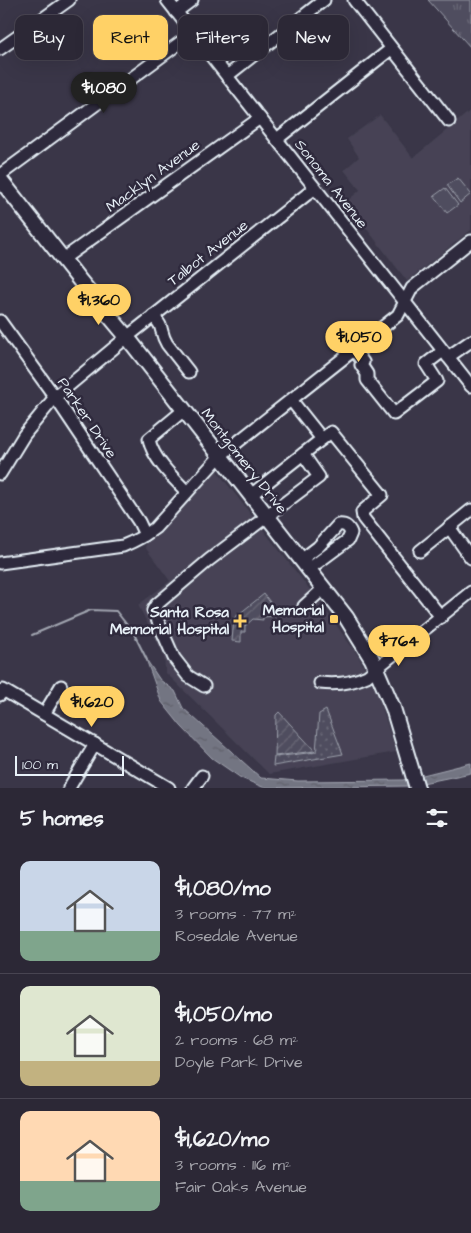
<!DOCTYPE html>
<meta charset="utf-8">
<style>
:root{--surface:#2c2836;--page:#383442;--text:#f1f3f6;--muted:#a6a6ad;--line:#484451;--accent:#ffd166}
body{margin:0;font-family:"Architects Daughter",sans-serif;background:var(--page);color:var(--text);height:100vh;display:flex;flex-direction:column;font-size:19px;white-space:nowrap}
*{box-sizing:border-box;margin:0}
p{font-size:16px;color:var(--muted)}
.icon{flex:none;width:28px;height:28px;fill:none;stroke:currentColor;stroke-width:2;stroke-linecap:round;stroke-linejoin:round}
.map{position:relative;height:788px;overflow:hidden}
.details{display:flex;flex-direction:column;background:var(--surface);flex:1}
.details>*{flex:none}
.top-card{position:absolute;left:15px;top:15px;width:441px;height:45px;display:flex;gap:10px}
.scale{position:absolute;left:15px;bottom:12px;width:109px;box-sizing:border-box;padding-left:5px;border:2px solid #e8f1f8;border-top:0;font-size:14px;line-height:18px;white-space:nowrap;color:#e8f1f8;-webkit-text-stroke:4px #2f2a3d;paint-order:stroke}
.price{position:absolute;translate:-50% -42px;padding:0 11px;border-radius:18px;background:var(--accent);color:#111;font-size:16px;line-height:32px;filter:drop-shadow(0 1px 2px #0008)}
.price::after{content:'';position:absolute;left:50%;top:30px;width:15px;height:11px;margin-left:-8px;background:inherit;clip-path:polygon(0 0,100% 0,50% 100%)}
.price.selected{background:#222;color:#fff}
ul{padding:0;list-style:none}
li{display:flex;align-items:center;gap:15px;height:125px;padding:0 20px}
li+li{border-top:1px solid var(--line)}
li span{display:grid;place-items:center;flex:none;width:140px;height:100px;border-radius:10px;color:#555}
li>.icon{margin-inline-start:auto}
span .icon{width:60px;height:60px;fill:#fffc;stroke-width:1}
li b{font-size:21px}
h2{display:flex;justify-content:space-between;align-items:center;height:60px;padding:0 20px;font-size:21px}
.chip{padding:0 18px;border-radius:10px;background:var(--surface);box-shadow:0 5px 20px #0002,0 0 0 1px var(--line);font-size:18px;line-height:45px}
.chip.selected{background:var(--accent);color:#111}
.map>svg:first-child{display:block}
.built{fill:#464354}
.grass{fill:url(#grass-dots);stroke:#9ca0ac}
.park{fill:url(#park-tufts);stroke:#9ca0ac}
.garden{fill:url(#garden-furrows);stroke:#9ca0ac}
.pitch{fill:#504e5f;stroke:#9ca0ac}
.water{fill:url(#water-ripples);stroke:#a2a6b1}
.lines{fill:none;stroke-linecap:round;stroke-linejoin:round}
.stream{stroke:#a2a6b1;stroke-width:2}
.minor-casing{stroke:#e8f1f8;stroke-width:15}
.major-casing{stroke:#e8f1f8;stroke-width:18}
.minor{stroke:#2f2a3d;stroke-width:11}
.major{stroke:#2f2a3d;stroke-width:14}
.poi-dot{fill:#ffd166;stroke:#2f2a3d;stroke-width:2}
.labels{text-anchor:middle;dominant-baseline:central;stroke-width:5;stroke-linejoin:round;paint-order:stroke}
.street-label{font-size:15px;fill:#e8f1f8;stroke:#2f2a3d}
.poi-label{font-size:15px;font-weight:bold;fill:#e8f1f8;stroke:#2f2a3d;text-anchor:end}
</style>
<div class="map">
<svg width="471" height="788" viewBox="0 0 471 788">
<defs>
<pattern id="grass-dots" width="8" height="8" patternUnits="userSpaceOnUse" patternTransform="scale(1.25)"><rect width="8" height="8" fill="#504e5f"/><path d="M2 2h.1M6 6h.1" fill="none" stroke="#696877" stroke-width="1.8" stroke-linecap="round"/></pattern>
<pattern id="park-tufts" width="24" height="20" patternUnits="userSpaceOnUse" patternTransform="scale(1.25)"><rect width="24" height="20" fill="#504e5f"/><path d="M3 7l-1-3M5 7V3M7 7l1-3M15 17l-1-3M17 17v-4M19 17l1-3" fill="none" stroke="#696877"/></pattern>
<pattern id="garden-furrows" width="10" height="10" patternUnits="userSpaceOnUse" patternTransform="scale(1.25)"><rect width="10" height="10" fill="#504e5f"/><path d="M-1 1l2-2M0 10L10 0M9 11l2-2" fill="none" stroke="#696877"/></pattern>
<pattern id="water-ripples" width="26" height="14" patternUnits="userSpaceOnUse" patternTransform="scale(1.25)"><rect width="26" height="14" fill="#737482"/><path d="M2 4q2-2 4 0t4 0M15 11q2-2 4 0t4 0" fill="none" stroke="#5f6069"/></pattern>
</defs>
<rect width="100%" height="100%" fill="#3a3648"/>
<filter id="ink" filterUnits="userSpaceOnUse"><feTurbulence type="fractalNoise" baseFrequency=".02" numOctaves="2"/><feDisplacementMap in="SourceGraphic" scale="10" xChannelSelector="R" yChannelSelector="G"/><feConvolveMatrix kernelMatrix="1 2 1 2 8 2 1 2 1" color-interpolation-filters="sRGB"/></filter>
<g filter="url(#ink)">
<g class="built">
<polygon points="471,110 471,230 407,281 346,202 360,190 344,170 359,157 347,139 380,115 413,158"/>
<polygon points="217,471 322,605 359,657 378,695 396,752 269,774 166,673 163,653 138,605 170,581 145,547 150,535 211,472"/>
</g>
<polygon class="grass" points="326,710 343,754 273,766 274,757 316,752 319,714"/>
<polygon class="park" points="428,0 471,0 471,52 471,48"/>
<g class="garden">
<polygon points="264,594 280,616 263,617 263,620 253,619 245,626 245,632 241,632 241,642 232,641 234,618"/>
<polygon points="279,712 315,751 275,756 276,715"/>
</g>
<g class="pitch">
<polygon points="458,178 471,194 460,203 447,185"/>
<polygon points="445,188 458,205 447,213 434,196"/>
</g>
<polygon class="water" points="146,659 160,680 175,691 183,708 261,778 298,781 403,780 471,763 471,773 408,786 265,788 241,778 212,758 181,726 161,701"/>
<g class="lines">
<g class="stream">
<polyline points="471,33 471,37"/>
<polyline points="32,635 91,610 116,611 134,634 147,660"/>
</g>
<defs>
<g id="minor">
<polyline points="167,0 471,386"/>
<polyline points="354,0 449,121"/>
<polyline points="176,12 192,0"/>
<polyline points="0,49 69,0"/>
<polyline points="227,76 324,0"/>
<polyline points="277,139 391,49"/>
<polyline points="0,175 193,33"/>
<polyline points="63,259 260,118"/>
<path d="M153,316C165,328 159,331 167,344L189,372"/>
<polyline points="0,321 55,397 139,522 145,535"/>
<polyline points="354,350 363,362 361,365 367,374 367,380 394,414 437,381 426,364 443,351"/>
<polyline points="448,357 471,341"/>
<path d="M184,410L149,439C152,458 174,479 187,492"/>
<polyline points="322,439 331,432 382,495 364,510 362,512 363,518 441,617"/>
<polyline points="0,474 24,435 55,397 127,337 315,188"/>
<polyline points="251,495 322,439 291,400"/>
<polyline points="449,527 471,558"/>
<polyline points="420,551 471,510"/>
<path d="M301,560L318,547L338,525C345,524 348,526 351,533L348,540L309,569"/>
<path d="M0,563L123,546C135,541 145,536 155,528L220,456L398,315L412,288L471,241"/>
<polyline points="304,606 324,588"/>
<path d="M320,683C336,685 352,683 367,676L471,592"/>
<polyline points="204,686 188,676 174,658 153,610 156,605 209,560 319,477 303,454"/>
<polyline points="0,695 3,690 169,788"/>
<polyline points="44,714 61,686"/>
<polyline points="69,788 95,744"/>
<polyline points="193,788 202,776"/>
</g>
<polyline id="major" points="0,179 81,282 127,337 346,617 372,659 393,708 417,788"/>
</defs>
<use href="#minor" class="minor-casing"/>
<use href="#major" class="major-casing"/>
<use href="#minor" class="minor"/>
<use href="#major" class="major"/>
</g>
</g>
<g class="poi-dot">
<rect x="329" y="614" width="10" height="10" rx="2.5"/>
<path d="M237.5 613.5h5v5h5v5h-5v5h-5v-5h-5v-5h5z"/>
</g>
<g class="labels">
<g class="street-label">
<text transform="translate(153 176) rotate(-36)">Macklyn Avenue</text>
<text transform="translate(331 184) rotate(52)">Sonoma Avenue</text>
<text transform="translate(208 253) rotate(-38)">Talbot Avenue</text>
<text transform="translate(87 418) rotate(56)">Parker Drive</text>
<text transform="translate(244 461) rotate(52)">Montgomery Drive</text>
</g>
<g class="poi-label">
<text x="324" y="610">Memorial<tspan x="324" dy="17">Hospital</tspan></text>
<text x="229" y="612">Santa Rosa<tspan x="229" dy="17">Memorial Hospital</tspan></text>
</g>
</g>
</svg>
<div class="scale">100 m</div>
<b class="price selected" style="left:104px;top:114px">$1,080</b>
<b class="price" style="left:99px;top:326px">$1,360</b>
<b class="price" style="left:359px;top:363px">$1,050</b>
<b class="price" style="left:399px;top:667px">$764</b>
<b class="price" style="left:92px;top:728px">$1,620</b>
<div class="top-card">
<a class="chip">Buy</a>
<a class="chip selected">Rent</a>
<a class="chip">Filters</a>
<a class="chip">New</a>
</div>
</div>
<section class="details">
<h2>5 homes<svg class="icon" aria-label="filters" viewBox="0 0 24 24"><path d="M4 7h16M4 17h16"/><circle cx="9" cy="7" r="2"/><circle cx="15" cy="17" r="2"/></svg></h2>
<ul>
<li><span style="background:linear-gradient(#c9d6e8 70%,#7fa58c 0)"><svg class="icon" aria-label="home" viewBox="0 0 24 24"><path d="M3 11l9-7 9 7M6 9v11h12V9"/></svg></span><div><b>$1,080/mo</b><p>3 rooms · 77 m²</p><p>Rosedale Avenue</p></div></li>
<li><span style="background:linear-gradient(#dfe7d0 75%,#c2b280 0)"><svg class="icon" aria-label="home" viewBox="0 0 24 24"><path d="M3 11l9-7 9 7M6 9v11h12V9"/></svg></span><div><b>$1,050/mo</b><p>2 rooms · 68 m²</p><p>Doyle Park Drive</p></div></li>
<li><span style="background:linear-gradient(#ffd9b3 70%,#7fa58c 0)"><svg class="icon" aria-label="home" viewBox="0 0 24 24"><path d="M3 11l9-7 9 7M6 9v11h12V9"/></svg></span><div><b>$1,620/mo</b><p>3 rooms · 116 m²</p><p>Fair Oaks Avenue</p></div></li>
</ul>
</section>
